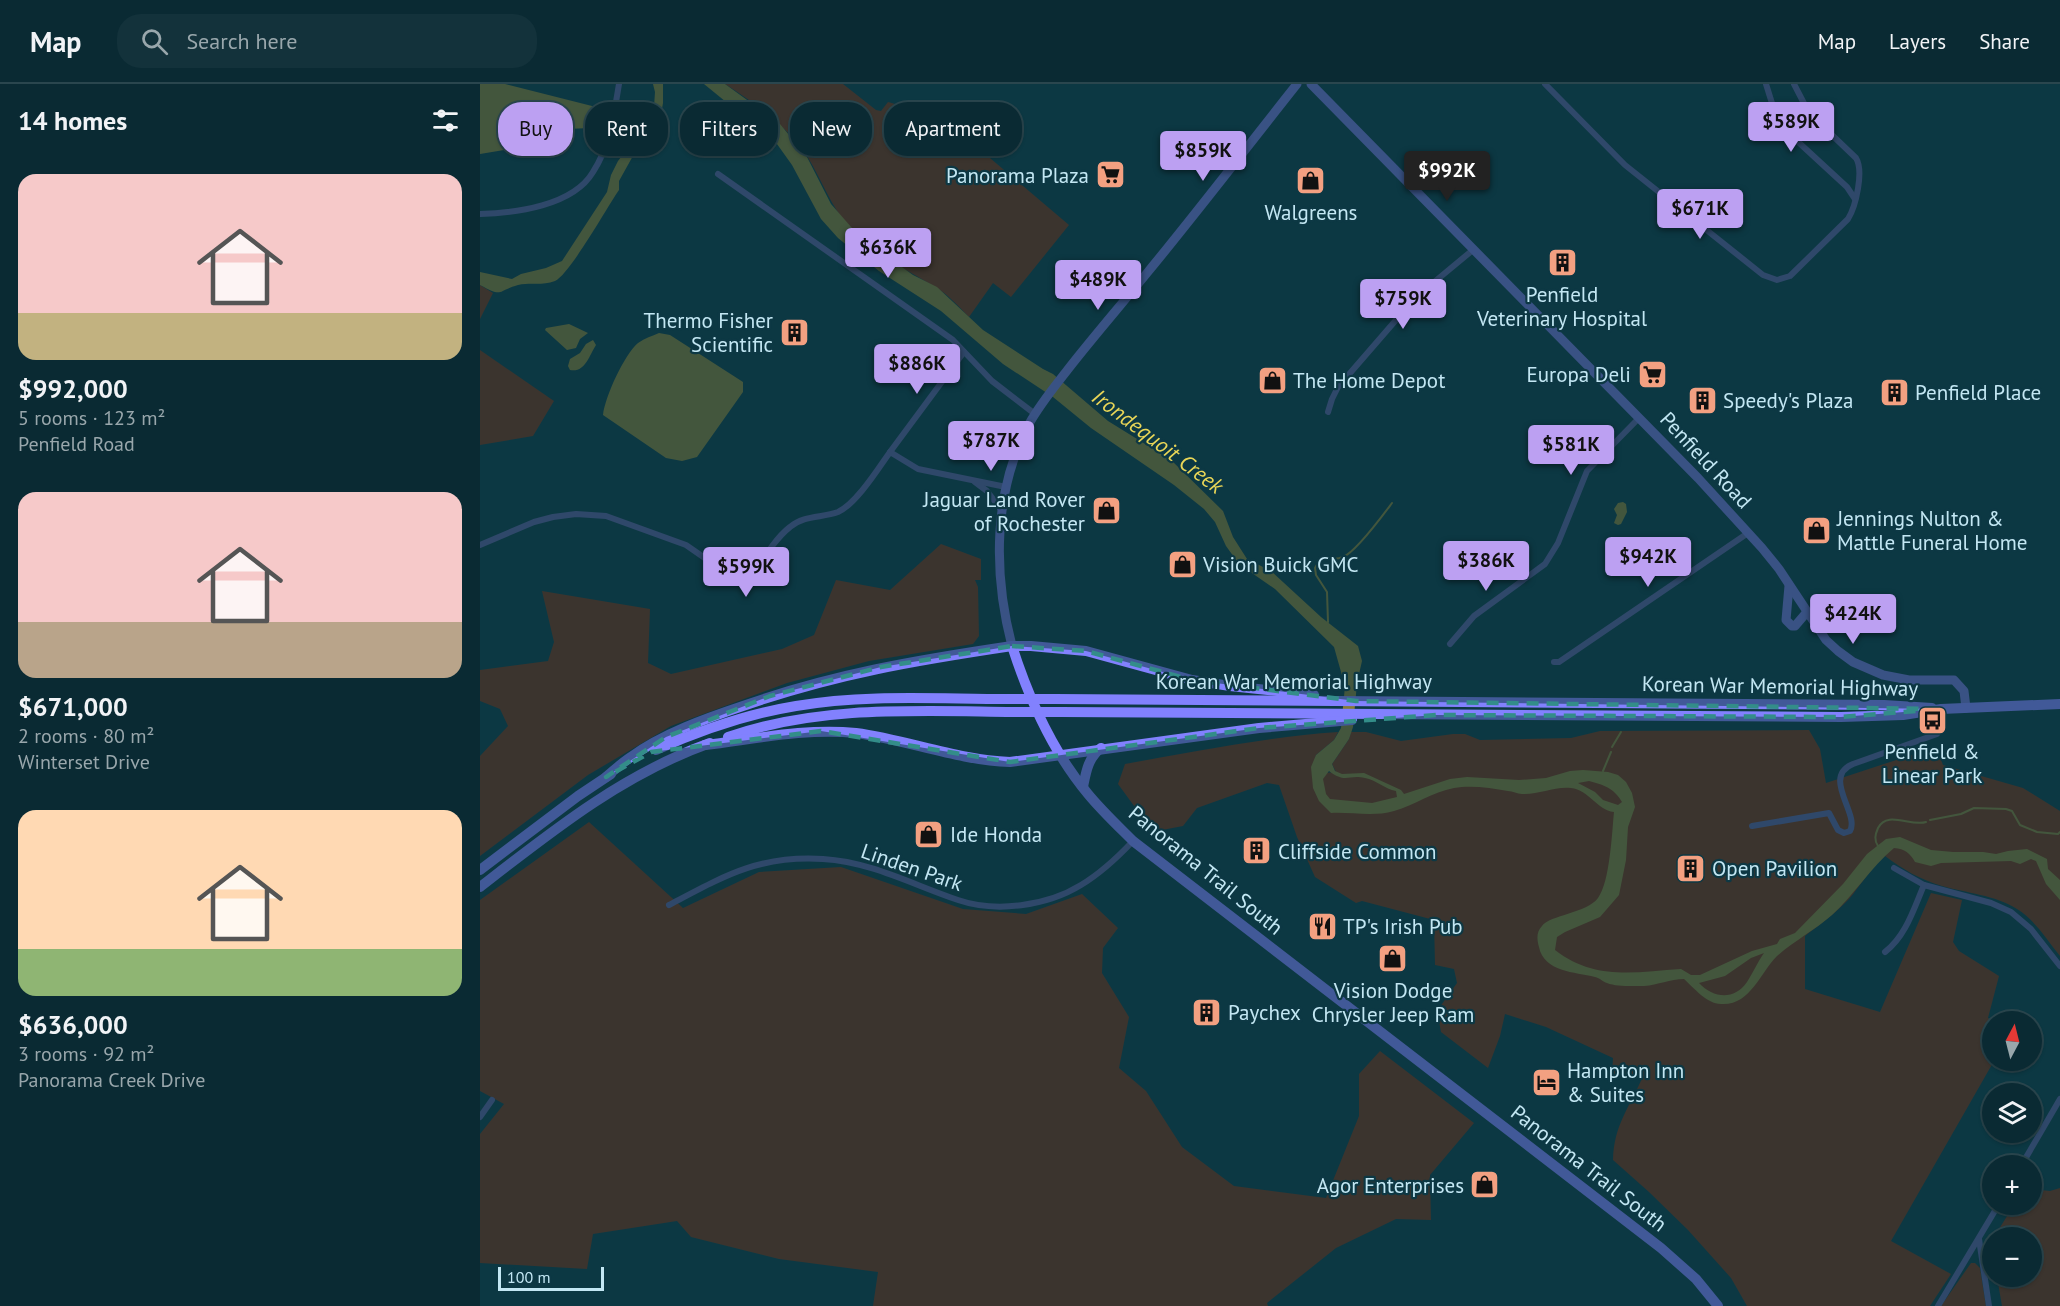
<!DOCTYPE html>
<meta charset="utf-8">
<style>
:root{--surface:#0a2a33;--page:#13323b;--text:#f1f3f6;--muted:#99a7ac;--line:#2a464e;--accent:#bca0f2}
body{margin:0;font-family:"PT Sans",sans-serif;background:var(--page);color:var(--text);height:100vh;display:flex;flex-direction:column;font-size:22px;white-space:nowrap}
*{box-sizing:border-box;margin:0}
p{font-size:20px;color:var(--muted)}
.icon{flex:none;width:33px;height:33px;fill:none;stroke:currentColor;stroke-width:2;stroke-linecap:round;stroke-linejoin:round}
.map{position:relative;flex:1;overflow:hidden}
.details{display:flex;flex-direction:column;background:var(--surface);width:480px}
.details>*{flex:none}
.banner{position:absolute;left:18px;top:18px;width:570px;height:54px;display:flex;gap:12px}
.needle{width:39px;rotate:7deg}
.tools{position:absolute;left:1502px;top:927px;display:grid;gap:12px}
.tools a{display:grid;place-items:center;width:60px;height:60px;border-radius:50%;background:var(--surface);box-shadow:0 2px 4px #0004,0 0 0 2px var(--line);font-size:30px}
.scale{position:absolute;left:18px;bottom:15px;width:106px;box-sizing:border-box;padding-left:6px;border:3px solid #c3e7f3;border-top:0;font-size:16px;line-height:21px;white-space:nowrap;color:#c3e7f3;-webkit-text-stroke:4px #0d3844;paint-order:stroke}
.price{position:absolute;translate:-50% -51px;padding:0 14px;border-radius:6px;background:var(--accent);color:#111;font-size:20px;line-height:39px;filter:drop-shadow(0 2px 3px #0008)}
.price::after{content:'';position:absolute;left:50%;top:36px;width:18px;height:14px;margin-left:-9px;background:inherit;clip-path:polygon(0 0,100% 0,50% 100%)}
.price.on{background:#222;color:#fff}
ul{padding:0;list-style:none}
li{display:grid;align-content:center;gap:12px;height:318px;padding:0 18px}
li span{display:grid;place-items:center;height:186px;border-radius:18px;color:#555}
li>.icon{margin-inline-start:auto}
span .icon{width:108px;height:108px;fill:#fffc;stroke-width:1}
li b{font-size:26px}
h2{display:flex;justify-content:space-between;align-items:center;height:72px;padding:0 18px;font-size:26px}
.tag{padding:0 21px;border-radius:24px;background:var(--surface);box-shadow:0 2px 4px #0004,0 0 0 2px var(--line);font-size:21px;line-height:54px}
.tag.on{background:var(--accent);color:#111}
header{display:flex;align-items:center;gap:36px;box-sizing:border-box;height:84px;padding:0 30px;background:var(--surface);border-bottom:2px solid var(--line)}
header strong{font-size:28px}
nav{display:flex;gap:33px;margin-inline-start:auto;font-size:21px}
.search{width:420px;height:54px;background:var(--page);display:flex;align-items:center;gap:15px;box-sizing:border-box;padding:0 21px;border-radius:24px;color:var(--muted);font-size:22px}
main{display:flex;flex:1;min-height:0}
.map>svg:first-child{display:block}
.green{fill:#733016}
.water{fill:#867b35;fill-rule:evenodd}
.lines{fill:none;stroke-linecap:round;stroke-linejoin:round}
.stream{stroke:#867b35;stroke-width:2}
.street{stroke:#5a5c99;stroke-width:6}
.secondary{stroke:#7071d2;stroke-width:9}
.primary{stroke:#8281fe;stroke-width:10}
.primary-bridge{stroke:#8281fe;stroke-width:10}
.marked{fill:none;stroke:#338d89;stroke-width:4.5;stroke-dasharray:12 8;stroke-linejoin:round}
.labels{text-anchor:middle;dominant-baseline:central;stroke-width:4.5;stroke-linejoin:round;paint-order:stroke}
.poi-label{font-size:21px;fill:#c3e7f3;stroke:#0d3844;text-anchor:start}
.street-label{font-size:21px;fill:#c3e7f3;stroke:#0d3844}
.water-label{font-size:22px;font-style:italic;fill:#e9d657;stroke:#0d3844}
</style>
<header>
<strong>Map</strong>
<div class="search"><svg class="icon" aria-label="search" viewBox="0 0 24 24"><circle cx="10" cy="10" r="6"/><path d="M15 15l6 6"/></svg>Search here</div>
<nav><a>Map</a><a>Layers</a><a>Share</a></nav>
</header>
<main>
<section class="details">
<h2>14 homes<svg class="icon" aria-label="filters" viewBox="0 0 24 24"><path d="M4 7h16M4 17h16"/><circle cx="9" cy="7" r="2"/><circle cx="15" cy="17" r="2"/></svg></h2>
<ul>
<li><span style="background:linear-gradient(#f6c9c9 75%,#c2b280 0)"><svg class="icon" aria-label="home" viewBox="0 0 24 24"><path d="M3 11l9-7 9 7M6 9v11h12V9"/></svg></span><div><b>$992,000</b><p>5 rooms · 123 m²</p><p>Penfield Road</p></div></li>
<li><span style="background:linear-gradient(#f6c9c9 70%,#b9a48a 0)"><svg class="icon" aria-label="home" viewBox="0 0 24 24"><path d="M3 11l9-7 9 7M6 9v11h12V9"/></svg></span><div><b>$671,000</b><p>2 rooms · 80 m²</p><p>Winterset Drive</p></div></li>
<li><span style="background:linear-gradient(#ffd9b3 75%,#8fb573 0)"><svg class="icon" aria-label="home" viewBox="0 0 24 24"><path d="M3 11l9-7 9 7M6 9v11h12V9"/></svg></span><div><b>$636,000</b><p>3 rooms · 92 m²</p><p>Panorama Creek Drive</p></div></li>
</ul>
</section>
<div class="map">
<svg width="1580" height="1222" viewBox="0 0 1580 1222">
<rect width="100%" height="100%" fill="#0d3844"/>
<g class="green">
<path d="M245,0H363L396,26L401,27L408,18L422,22L424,26L430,27L435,35L484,52L589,141L531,213L513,199L489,233C479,223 468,210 455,203C426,185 392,169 369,143C350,121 342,96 327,72C306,41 276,20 245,0Z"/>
<polygon points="0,201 13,209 0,235"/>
<polygon points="0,266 74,317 53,352 0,361"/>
<polygon points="461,460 501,475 501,496 495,496 498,503 499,552 493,560 389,577 307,599 191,642 108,691 0,772 0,672 28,642 20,625 0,617 0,586 68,577 74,558 62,507 170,525 168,579 191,590 302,565 334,551 356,496 410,506"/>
<path d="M1329,646L1340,665L1346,699L1456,663L1463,681L1543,704L1580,727V872C1567,856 1555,836 1537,825C1515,811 1486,809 1462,802C1441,796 1422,785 1405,772C1390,784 1381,801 1369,815C1356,829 1340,840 1325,852V905L1400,928L1451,809L1482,816L1473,858L1479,867L1519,892L1508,934L1514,937L1512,938V976L1514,977L1411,1157L1471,1190L1450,1222H1267L1251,1194L1208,1146L1169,1108L1133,1076C1134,1040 1150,1023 1163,992L1132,991L1133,974L1066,943L1025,930L1020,952L1008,984L961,948L957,927L977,899L974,885L955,881L954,836L882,817L876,819L835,793L817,753L799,701L787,699L717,724L703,742L677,747L657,726L638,700L645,680C716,667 786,653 858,648L854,656L836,671L832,690L856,688L852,680L869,655L871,648H886L921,657L973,650H985L1000,656L1091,654L1120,647Z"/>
<polygon points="109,738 203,824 279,788 361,783 483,825 546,830 602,810 638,844 623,864 622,889 649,933 639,984 666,1007 702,1063 754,1102 846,1114 879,1032 879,990 900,967 994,1039 950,1091 951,1136 916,1135 856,1164 787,1219 788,1222 393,1222 398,1188 299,1175 211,1153 197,1137 113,1150 107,1185 0,1179 0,1050 24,1020 0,1007 0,816"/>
<polygon points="1580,1104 1580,1222 1522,1222 1517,1193 1551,1192 1551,1154 1514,1153 1534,1121 1551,1120 1551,1105 1570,1107"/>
<polygon points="1491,1179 1495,1179 1500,1184 1506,1222 1461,1222"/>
</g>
<g class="water">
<polygon points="0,0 25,0 112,22 120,27 117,41 110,44 87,45 55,53 49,59 24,66 0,70"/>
<path d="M173,0H183V19L180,36L174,47L164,52L139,97V106C127,123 90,190 75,197C62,202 51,198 38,201C16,207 24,214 0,201V188L32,195L41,190L66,184L82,177L127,108L131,91L138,77L148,64L154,48L162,43L174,23L175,8Z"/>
<path d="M224,0H245L300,40L327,73L351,120L379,152L433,191L457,203L503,246L563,285L573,290L628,337L691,376L743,427L753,453L767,475L791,487L841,533L878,562L882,577L877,599L873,643L869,655L852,680L855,687L862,690L884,689L921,706L924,710L970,695L987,693L1039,696L1066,694L1090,687L1103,686L1128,688L1138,691L1146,698L1152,709L1155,723L1148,743L1146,776L1139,811L1120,833L1085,848L1077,853L1075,866C1115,897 1155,888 1201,885L1211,891H1220L1272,867L1297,860L1300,855L1315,849L1363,800L1387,770L1406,755L1420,753L1451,766L1473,768H1503L1516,770L1528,767L1547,765L1567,775L1568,785L1580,796V816L1566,800L1556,777L1551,775L1540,780L1531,777L1461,779L1451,782L1435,778C1430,769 1425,765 1414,764C1390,784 1375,810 1352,831C1335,846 1314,857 1297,872C1280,889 1270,922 1241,920C1227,920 1214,904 1204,895C1190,895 1178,901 1164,902C1153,902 1137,903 1127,899C1123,898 1120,894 1115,893C1095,888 1064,888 1059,863C1057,856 1056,848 1062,842C1070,831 1107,829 1118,814C1130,798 1132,748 1134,728C1117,726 1109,706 1091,704C1075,702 1058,711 1042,710C1037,710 1033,707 1028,707C1011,704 991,701 974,704C952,708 935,721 914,727C893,733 873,728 851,729L839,717L833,704L831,683L836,671L854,656L861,644L865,602L854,563L795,505L759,480L746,462L735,438L724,425L694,401L611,344L573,313L523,280L461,227L399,187L358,154L341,135L312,81L292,53L279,41L262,31ZM849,687C866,700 868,690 885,694C896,696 905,705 916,707L917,713L892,719L850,715L846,710L843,695ZM1109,697C1124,701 1134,704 1142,718L1138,721L1123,716L1115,708L1098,699ZM1284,869C1277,879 1273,889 1267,898C1254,917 1233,914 1219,899L1245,892L1271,874Z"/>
<polygon points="89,240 108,249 100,255 96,264 87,266 65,246 66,244"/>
<path d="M179,249L190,251L263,298V308L217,373L202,377L186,374L123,331C125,313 144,271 158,259C165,254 172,252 179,249Z"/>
<path d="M113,256L116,261C109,272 105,289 90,286L88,282L90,275L100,269L106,260Z"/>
<polygon points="1143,418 1146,420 1147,428 1141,440 1138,441 1134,439 1137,431 1134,425 1138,419"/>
</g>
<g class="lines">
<g class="stream">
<path d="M846,541L848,538L847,508L836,491L835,484C845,466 849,479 863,473C876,468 903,431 912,419"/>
<polyline points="1132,663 1141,648"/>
<polyline points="1123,687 1131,668"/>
<polyline points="1450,736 1481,730 1494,724 1526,725 1532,727 1540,741 1557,748 1578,750 1580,748"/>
<path d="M1398,762C1394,756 1395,751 1398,744C1407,726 1431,743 1446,738"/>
</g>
<g class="street">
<path d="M1065,0L1145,81L1283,191L1297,196L1310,192L1368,135C1376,122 1384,87 1376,74L1329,29L1314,0"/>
<polyline points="1286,0 1296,32 1303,44 1367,103 1375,115"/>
<polyline points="238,90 473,256 512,297 555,330"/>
<path d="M0,130C35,129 93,122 113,88C130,62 134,30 139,0"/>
<polyline points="848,328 852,315 858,303 929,221 947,204 994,165"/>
<polyline points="410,368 484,268"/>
<polyline points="495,398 507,407 522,427"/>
<path d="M0,461L54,438L73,433L96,430L126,432L206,461L265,502C278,484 293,456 310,443C324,431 342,434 358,428C376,420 398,385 410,368L438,385L526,403"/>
<polyline points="970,560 994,532 1065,480 1078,459 1107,387 1159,334"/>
<polyline points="1074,578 1079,578 1268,449"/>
<path d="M1272,742L1349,729L1358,746L1364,749L1370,747C1380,730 1341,693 1373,680L1457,650L1461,643V625"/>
<polyline points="1414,784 1444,801 1511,819 1531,828 1551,845 1580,882"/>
<path d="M189,821C244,792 279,771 343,775C392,778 433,801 478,816C516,829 567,822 601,801C621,789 637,774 653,757"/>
<path d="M1405,868C1426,852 1434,824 1444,801"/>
<polyline points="0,1033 12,1016"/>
<polyline points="1541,1082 1580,1015"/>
<polyline points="1499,1155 1509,1222"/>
<polyline points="1458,1222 1519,1120"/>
</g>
<g class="secondary">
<polyline points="831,0 1218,394 1282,464 1299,485 1346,556 1358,567 1373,578 1403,591 1429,596 1474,596 1484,607 1486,624"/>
<polyline points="1309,502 1306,536 1312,542 1315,542 1327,528"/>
<path d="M532,562C513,489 513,408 549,340C560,320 575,302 589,284C614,252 641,221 667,189C718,127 767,63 817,0"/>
</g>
<g class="primary">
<path d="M532,562C549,615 572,667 608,710C622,727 638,742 653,757L1181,1164L1216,1195L1238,1222"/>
<polyline points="575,615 1404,621 1452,624"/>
<polyline points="581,628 1361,633 1423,631 1461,625 1580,620"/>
<path d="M248,653C339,621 437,627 533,628"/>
<path d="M225,661C275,655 325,644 376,649C428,656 477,676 530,678L779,644L872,636"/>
<path d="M176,666C221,646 267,630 316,622C385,610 457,615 527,615"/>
<path d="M126,693C134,686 142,679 151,673C182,650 227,634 263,622C354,590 438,576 532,562H551L606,567L712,596L750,602L834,611"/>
<path d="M603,703C606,688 608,674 621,664"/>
<polyline points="0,786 98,712 131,690"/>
<path d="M0,803C72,747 143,690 230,659"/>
</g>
<g class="primary-bridge">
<polyline points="527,615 575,615"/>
<polyline points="533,628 581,628"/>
</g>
</g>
<path d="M0 0H1580V1222H0ZM532,562L606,567L712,596L876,617L1461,625L1361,633L956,631L779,644L530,678L341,647L171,668L126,693L186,653L290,612L401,583Z" fill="#0d3844" fill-opacity=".55" fill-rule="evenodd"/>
<path class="marked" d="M532,562L606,567L712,596L876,617L1461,625L1361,633L956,631L779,644L530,678L341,647L171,668L126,693L186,653L290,612L401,583Z"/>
<defs>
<symbol id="supermarket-square" viewBox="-11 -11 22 22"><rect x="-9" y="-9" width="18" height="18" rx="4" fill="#f3a081" stroke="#0d3844"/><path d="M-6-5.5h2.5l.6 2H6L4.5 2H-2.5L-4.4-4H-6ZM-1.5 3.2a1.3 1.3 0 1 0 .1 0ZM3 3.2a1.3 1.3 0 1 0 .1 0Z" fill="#111"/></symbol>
<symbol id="shop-square" viewBox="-11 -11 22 22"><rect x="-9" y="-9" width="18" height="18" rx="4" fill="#f3a081" stroke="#0d3844"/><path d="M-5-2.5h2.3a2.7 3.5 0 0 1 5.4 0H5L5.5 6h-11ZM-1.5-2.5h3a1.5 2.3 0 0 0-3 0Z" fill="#111"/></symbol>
<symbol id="building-square" viewBox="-11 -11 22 22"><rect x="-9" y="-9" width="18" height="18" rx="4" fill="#f3a081" stroke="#0d3844"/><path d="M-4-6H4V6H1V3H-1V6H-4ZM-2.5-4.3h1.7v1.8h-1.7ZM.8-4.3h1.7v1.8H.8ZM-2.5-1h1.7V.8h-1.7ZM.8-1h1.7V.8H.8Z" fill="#111"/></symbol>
<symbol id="bus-square" viewBox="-11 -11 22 22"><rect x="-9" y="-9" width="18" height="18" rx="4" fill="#f3a081" stroke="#0d3844"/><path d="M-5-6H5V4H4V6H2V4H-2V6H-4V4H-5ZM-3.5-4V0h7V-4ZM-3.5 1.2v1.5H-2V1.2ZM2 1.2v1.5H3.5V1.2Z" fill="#111"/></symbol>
<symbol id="restaurant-square" viewBox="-11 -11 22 22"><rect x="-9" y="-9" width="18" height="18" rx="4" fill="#f3a081" stroke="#0d3844"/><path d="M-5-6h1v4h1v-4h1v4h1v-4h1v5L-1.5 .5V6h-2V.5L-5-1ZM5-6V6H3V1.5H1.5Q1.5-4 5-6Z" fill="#111"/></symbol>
<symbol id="hotel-square" viewBox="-11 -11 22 22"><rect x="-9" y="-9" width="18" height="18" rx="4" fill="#f3a081" stroke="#0d3844"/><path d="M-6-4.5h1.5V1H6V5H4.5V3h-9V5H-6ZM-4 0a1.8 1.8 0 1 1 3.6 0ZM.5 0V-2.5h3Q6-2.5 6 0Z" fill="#111"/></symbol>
</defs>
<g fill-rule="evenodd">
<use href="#supermarket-square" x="614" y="74" width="33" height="33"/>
<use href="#shop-square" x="814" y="80" width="33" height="33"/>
<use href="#building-square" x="1066" y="162" width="33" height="33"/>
<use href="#building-square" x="298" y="232" width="33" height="33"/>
<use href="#supermarket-square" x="1156" y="274" width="33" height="33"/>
<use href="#shop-square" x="776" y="280" width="33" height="33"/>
<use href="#building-square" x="1398" y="292" width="33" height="33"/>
<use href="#building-square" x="1206" y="300" width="33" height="33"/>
<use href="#shop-square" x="610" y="410" width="33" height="33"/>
<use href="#shop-square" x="1320" y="430" width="33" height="33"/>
<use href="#shop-square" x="686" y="464" width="33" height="33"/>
<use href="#bus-square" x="1436" y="620" width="33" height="33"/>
<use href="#shop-square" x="432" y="734" width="33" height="33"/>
<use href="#building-square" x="760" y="750" width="33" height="33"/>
<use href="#building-square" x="1194" y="768" width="33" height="33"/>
<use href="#restaurant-square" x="826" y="826" width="33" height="33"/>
<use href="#shop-square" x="896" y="858" width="33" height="33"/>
<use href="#building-square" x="710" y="912" width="33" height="33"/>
<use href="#hotel-square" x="1050" y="982" width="33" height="33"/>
<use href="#shop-square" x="988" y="1084" width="33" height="33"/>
</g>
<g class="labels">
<g class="poi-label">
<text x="609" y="91" text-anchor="end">Panorama Plaza</text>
<text x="831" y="128" text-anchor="middle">Walgreens</text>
<text x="1082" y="210" text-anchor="middle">Penfield<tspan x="1082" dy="24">Veterinary Hospital</tspan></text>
<text x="293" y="236" text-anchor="end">Thermo Fisher<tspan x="293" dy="24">Scientific</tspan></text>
<text x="1151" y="290" text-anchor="end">Europa Deli</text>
<text x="813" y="296">The Home Depot</text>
<text x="1435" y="308">Penfield Place</text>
<text x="1243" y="316">Speedy's Plaza</text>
<text x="605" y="415" text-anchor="end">Jaguar Land Rover<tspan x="605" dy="24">of Rochester</tspan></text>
<text x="1357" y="434">Jennings Nulton &amp;<tspan x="1357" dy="24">Mattle Funeral Home</tspan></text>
<text x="723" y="480">Vision Buick GMC</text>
<text x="1452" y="667" text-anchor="middle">Penfield &amp;<tspan x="1452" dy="24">Linear Park</tspan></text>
<text x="470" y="750">Ide Honda</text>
<text x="798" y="767">Cliffside Common</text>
<text x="1232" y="784">Open Pavilion</text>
<text x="863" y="842">TP's Irish Pub</text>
<text x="913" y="906" text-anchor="middle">Vision Dodge<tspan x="913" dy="24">Chrysler Jeep Ram</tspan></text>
<text x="748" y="928">Paychex</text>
<text x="1087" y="986">Hampton Inn<tspan x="1087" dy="24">&amp; Suites</tspan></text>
<text x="984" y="1101" text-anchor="end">Agor Enterprises</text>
</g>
<g class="street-label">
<text transform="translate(1226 376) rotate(47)">Penfield Road</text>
<text x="814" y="597">Korean War Memorial Highway</text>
<text transform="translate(1300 602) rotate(1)">Korean War Memorial Highway</text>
<text transform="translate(432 783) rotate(19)">Linden Park</text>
<text transform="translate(726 786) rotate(39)">Panorama Trail South</text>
<text transform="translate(1109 1084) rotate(38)">Panorama Trail South</text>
</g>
<g class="water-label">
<text transform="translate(678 357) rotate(37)">Irondequoit Creek</text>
</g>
</g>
</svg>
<div class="tools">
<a><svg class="needle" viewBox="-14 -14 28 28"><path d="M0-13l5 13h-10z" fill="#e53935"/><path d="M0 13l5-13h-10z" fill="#99a7ac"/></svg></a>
<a><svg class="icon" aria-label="layers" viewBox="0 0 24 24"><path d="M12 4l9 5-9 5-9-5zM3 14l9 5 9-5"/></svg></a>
<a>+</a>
<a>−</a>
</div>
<div class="scale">100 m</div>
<b class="price" style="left:1311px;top:69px">$589K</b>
<b class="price" style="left:723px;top:98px">$859K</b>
<b class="price on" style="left:967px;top:118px">$992K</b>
<b class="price" style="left:1220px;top:156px">$671K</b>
<b class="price" style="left:408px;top:195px">$636K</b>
<b class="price" style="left:618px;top:227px">$489K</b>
<b class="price" style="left:923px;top:246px">$759K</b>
<b class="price" style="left:437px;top:311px">$886K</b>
<b class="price" style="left:511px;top:388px">$787K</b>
<b class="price" style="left:1091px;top:392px">$581K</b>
<b class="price" style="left:1168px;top:504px">$942K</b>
<b class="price" style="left:1006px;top:508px">$386K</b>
<b class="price" style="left:266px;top:514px">$599K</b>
<b class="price" style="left:1373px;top:561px">$424K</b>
<div class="banner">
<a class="tag on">Buy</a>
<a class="tag">Rent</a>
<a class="tag">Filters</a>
<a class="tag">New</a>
<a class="tag">Apartment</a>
</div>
</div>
</main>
